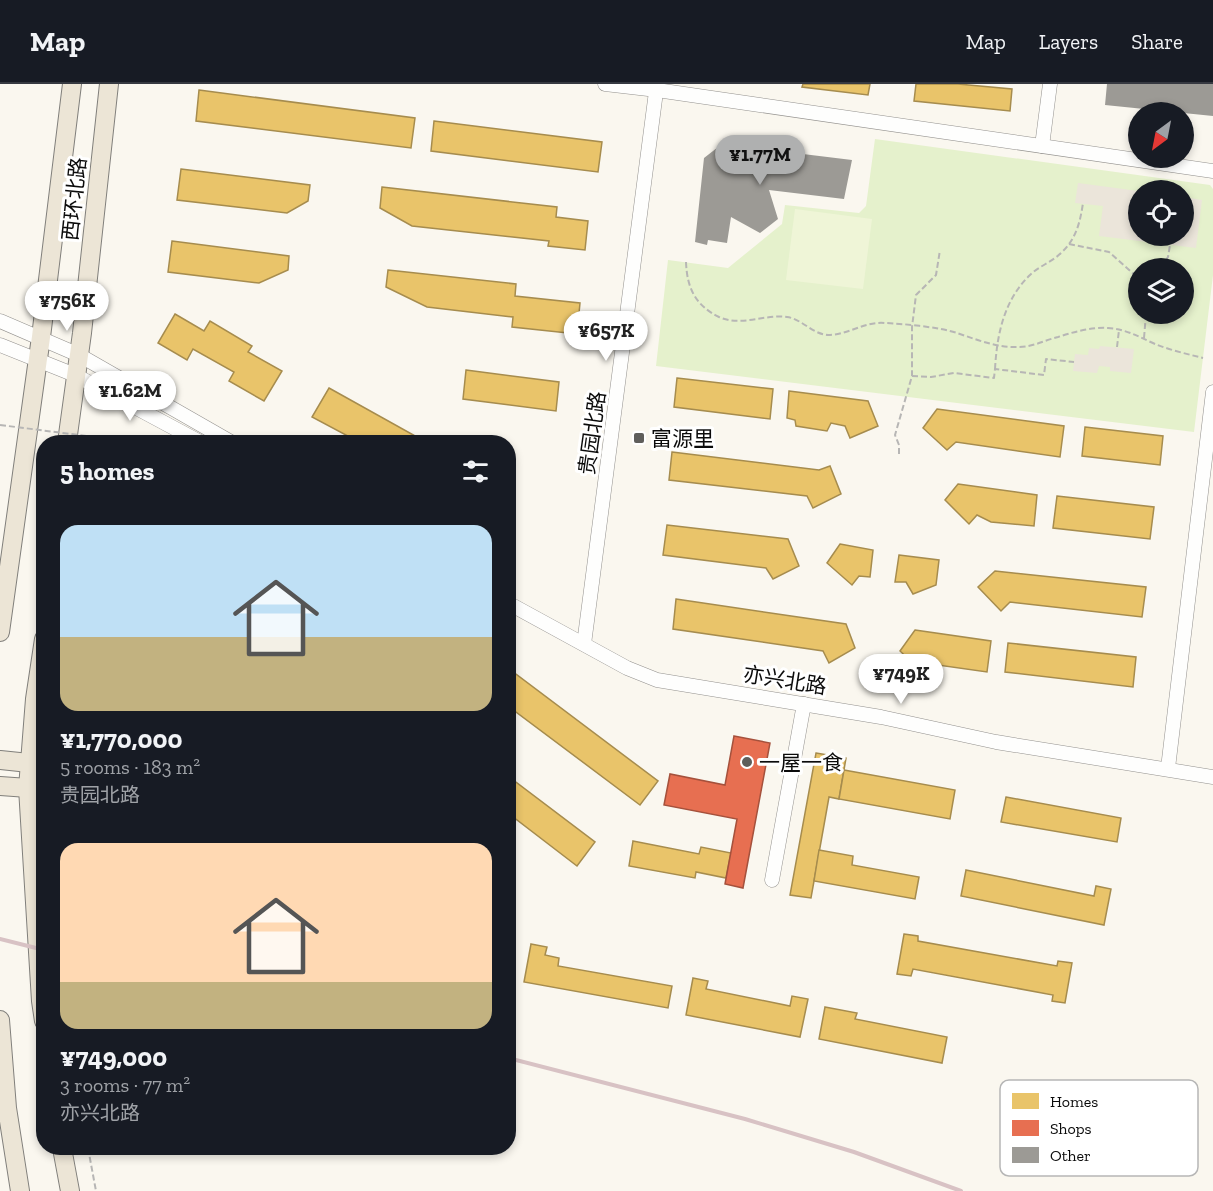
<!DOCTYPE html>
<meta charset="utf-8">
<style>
:root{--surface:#171b24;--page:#242831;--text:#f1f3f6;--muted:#9ea1a6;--line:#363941;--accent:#afb0b0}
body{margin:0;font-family:"Zilla Slab","Noto Sans SC",serif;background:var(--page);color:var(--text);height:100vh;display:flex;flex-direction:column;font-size:22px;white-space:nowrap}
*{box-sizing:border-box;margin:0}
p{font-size:20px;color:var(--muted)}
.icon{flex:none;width:33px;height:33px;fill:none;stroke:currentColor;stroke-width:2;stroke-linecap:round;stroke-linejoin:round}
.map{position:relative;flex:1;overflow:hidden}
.details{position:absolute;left:36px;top:351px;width:480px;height:720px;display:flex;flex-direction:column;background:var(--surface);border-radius:24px;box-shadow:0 3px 9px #0003}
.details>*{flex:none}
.needle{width:39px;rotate:212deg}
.controls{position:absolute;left:1128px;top:18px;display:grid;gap:12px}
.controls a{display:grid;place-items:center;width:66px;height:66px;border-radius:50%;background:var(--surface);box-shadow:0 3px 9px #0003;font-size:30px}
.price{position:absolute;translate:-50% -51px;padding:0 14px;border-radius:21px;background:#fff;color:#222;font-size:20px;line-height:39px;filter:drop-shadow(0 2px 3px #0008)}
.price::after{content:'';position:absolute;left:50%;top:36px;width:18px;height:14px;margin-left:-9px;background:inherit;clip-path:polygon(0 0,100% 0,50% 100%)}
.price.on{background:var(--accent);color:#111}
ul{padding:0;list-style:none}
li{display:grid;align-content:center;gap:12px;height:318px;padding:0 24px}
li span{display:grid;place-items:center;height:186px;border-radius:18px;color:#555}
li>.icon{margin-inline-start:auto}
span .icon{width:108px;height:108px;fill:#fffc;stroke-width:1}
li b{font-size:26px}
h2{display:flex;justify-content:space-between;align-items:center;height:72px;padding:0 24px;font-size:26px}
header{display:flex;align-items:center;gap:36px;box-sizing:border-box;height:84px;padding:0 30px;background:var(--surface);border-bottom:2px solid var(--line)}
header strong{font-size:28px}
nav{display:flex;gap:33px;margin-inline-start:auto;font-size:21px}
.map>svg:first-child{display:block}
.green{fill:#e5f1cc;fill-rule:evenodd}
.pitch{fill:#eff5d7}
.plaza{fill:#ebe5da}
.homes{fill:#e9c46a;stroke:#a68c4e;stroke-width:1.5}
.shops{fill:#e76f51;stroke:#a5513c;stroke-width:1.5}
.building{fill:#9c9a95}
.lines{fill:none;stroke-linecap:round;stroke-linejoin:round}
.minor-casing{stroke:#93918e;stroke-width:15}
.major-casing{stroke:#807f7b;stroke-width:20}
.path{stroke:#b7b6b5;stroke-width:2;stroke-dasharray:6 3;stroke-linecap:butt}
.minor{stroke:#fefefd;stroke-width:14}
.major{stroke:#ece5d6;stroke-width:18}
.rail{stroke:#d8c2c4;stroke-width:4}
.path-bridge{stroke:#b7b6b5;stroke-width:2;stroke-dasharray:6 3;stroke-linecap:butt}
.poi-dot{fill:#5f5e5b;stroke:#fff;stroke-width:2}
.labels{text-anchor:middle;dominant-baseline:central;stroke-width:6;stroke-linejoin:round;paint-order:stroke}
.street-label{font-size:21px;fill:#0b0b0b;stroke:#fff}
.poi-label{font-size:21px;fill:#0b0b0b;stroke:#fff;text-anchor:start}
.key{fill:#fff;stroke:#b6b6b6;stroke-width:1.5}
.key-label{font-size:16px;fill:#0b0b0b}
</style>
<header>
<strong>Map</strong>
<nav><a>Map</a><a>Layers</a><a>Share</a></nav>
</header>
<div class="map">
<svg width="1213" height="1107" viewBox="0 0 1213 1107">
<rect width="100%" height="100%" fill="#faf7ef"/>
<path class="green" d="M875,55L1210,101L1213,105V191L1194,348L656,282L668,176L728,184L782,140L785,121L859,129L866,122ZM1138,106H1184V152H1138ZM1138,184H1184V230H1138Z"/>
<polygon class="pitch" points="795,125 872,135 863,205 786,196"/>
<g class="plaza">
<polygon points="1078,99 1138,107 1138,152 1184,152 1184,113 1202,116 1196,164 1099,152 1103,122 1075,119"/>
<polygon points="1100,262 1134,265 1131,289 1110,287 1110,283 1099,282 1097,289 1073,287 1075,270 1088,271 1089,264 1099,265"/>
</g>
<g class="homes">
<polygon points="803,0 870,0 868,11 802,3"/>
<polygon points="916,0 958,0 1012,5 1010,27 914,17"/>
<polygon points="199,6 415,34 411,64 196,37"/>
<polygon points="434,37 602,58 598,88 431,67"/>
<polygon points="181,85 310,101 308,117 287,129 177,116"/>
<polygon points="382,103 557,123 556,133 588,137 585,166 548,162 549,157 412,142 380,124"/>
<polygon points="172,157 289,172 288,186 259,199 168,188"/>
<polygon points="388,186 516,200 515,212 580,219 577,250 512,243 513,233 427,223 386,203"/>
<polygon points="175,230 204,247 210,237 252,262 248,268 282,287 264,317 229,297 234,288 193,265 187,276 158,259"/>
<polygon points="466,286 559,298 556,327 463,315"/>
<polygon points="677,294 773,305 770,335 674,323"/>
<polygon points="329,304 426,358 359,358 312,333"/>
<polygon points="789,307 868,317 878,342 850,354 845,342 831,339 827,347 796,342 795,336 787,334"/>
<polygon points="937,325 1064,342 1060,373 956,358 947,366 923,344"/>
<polygon points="1085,343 1163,352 1160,381 1082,372"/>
<polygon points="672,368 819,386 830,382 841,410 813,424 807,412 669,396"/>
<polygon points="958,400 1037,411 1034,442 991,438 977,431 969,440 945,416"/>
<polygon points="1057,412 1154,423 1150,455 1053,444"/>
<polygon points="667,441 788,455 799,482 773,495 766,484 663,471"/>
<polygon points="840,460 873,466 870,493 859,492 852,501 827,479"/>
<polygon points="899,471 939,476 936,501 913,510 906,498 895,498"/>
<polygon points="995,487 1146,503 1142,533 1010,518 1001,527 978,503"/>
<polygon points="676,515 846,540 855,564 829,579 823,567 673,545"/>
<polygon points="915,546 991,557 987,588 931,580 923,589 900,567"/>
<polygon points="1008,559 1136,573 1133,603 1005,588"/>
<polygon points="508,584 658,697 640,721 508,622"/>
<polygon points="816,669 846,674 839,715 829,713 811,814 790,811"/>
<polygon points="844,686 955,706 950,735 839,715"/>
<polygon points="508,692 595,758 577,782 508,729"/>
<polygon points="1006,713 1121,734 1117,758 1001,738"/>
<polygon points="633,757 699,770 701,763 731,769 726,794 696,788 695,794 629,782"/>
<polygon points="819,766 853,772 852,781 919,793 915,815 814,797"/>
<polygon points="966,786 1094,812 1096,802 1111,805 1104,841 961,812"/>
<polygon points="904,850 918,852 918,857 1057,882 1058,877 1072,879 1065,919 1052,917 1053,911 913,885 911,892 897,890"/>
<polygon points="531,860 547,863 545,871 559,874 558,882 672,902 668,924 524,898"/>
<polygon points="693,894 708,897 706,905 790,922 792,912 808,915 800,953 686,931"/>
<polygon points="825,923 857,929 855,935 947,953 942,979 819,955"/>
</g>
<polygon class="shops" points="734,652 770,659 743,804 725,800 737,735 664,721 670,690 725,701"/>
<g class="building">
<polygon points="1107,0 1213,0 1213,32 1105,21"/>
<polygon points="722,60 852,76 844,115 769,106 778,135 760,149 731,133 727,159 708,156 707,161 695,158 704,74"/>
</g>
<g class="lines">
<defs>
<g id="minor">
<polyline points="605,0 657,6 1213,87"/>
<polyline points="1042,62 1050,0"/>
<polyline points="0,237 79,271 231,358"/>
<polyline points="0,261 75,291 200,358"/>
<polyline points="508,519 627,584 657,596 881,633 996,658 1213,693"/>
<polyline points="584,560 657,0"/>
<polyline points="1168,684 1213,308"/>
<polyline points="772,796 804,620"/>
</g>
<g id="major">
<polyline points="67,358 82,249 109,0"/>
<polyline points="0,548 41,253 72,0"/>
<polyline points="44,555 35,615 28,704 41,917 44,937"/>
<polyline points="0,676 29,679"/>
<polyline points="0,702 28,704"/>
<polyline points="0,936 7,1024 20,1107"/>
<polyline points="62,1064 70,1107"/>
</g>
</defs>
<use href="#minor" class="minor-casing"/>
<use href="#major" class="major-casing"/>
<g class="path">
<polyline points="1069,160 1109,168 1138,194"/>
<path d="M686,178C687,204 695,221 719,233C741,243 764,230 787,233C802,235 812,250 828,251C848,251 865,237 885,239C906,240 938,243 957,249C978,256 997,264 1019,263C1033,263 1045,256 1058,253C1073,248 1092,243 1108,244C1126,245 1139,253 1155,260C1170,266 1187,270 1203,274"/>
<polyline points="1161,184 1168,173 1170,161"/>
<polyline points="1144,254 1146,230"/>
<polyline points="1117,263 1119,246"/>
<path d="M995,285C997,250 1004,216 1030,191C1039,182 1052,178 1061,169C1076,155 1080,139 1083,119"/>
<polyline points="912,292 931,293 954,289 994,294 995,285 1044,291 1046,275 1074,278"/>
<polyline points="103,358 103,354"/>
<polyline points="111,358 112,354"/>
<polyline points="899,370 899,361 895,351 912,292 912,243 916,211 936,191 940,166"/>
<polyline points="88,1064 96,1107"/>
</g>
<use href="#minor" class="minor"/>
<use href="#major" class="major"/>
<g class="rail">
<polyline points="0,855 44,866"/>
<polyline points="508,974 745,1035 854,1068 961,1107"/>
</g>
<polyline class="path-bridge" points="0,341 103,354"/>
</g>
<g class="poi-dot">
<rect x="633" y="348" width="12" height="12" rx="3"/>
<circle cx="747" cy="678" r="6"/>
</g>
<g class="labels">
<g class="street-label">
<text transform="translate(74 115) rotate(-84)">西环北路</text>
<text transform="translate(592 349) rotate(-82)">贵园北路</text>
<text transform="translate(785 596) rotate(9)">亦兴北路</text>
</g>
<g class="poi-label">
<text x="651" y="354">富源里</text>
<text x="759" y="678">一屋一食</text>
</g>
</g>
<rect x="1000" y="996" width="198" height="96" rx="9" class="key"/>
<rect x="1012" y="1009" width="27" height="16" fill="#e9c46a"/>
<rect x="1012" y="1036" width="27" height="16" fill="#e76f51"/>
<rect x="1012" y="1063" width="27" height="16" fill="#9c9a95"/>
<g class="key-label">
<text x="1050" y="1023">Homes</text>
<text x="1050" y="1050">Shops</text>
<text x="1050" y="1077">Other</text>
</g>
</svg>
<div class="controls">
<a><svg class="needle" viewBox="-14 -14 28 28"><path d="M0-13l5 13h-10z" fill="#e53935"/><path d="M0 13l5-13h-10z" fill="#9ea1a6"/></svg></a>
<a><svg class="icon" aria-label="locate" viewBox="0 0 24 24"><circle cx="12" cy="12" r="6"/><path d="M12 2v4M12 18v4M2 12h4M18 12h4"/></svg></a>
<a><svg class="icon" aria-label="layers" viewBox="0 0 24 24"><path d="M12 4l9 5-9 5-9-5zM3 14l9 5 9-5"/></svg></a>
</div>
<b class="price on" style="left:760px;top:102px">¥1.77M</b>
<b class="price" style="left:67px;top:248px">¥756K</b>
<b class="price" style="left:606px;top:278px">¥657K</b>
<b class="price" style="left:130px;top:338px">¥1.62M</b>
<b class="price" style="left:901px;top:621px">¥749K</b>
<section class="details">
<h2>5 homes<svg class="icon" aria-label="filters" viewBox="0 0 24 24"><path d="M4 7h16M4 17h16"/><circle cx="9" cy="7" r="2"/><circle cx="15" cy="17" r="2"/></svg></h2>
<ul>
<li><span style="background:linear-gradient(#bfe0f5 60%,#c2b280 0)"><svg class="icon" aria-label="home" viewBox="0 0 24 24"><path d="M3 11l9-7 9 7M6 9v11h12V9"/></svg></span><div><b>¥1,770,000</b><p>5 rooms · 183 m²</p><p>贵园北路</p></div></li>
<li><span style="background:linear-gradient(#ffd9b3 75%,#c2b280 0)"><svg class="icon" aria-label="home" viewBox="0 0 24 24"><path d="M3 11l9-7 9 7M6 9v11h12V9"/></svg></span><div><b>¥749,000</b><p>3 rooms · 77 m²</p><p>亦兴北路</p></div></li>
</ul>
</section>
</div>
